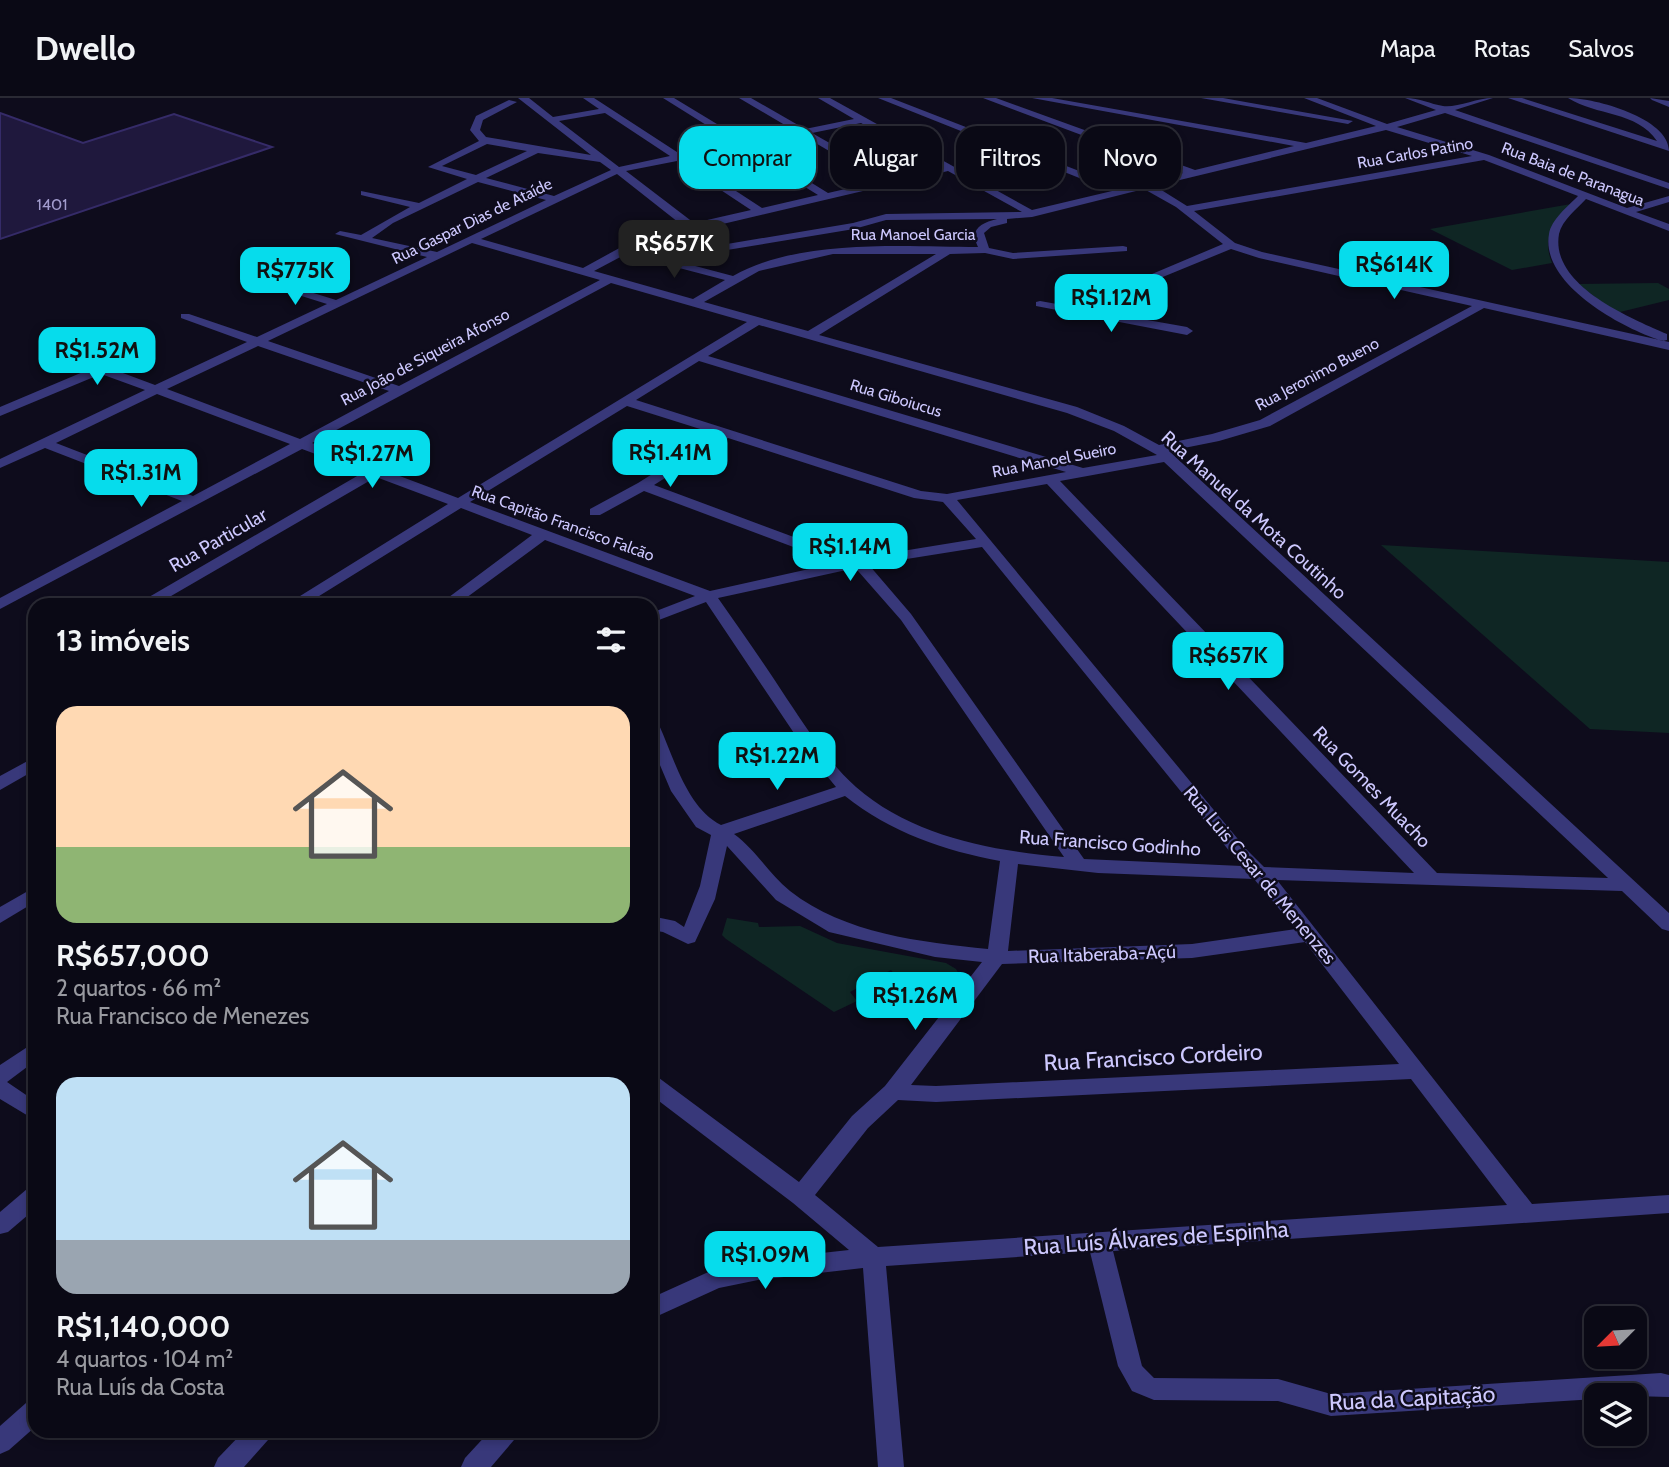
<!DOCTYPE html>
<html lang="pt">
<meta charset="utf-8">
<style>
:root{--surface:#0a0915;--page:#181722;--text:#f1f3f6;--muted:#999aa0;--line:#2a2a34;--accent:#06dcec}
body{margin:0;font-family:Cabin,sans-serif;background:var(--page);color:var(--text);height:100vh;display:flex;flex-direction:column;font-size:26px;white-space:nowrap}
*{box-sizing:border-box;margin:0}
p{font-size:23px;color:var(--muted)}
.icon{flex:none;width:38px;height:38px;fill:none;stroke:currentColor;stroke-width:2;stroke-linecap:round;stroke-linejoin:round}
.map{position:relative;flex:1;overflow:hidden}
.side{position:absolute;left:28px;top:500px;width:630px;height:840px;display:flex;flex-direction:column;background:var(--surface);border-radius:21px;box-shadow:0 4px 10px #0003,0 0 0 2px var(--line)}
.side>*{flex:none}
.top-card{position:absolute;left:679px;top:28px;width:665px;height:63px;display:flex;gap:14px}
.needle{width:46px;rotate:246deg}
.controls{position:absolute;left:1584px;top:1208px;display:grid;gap:14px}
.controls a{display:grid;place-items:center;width:63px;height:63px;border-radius:14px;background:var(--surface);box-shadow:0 4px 10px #0003,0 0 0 2px var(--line);font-size:35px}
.price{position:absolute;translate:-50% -60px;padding:0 16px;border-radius:14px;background:var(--accent);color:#111;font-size:23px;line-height:46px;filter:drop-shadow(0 2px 4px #0008)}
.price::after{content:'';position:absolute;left:50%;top:42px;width:21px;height:16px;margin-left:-10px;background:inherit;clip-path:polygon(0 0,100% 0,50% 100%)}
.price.selected{background:#222;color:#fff}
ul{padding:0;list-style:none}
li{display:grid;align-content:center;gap:14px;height:371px;padding:0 28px}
li span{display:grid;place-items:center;height:217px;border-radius:21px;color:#555}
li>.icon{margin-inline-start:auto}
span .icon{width:126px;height:126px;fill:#fffc;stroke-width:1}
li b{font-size:30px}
h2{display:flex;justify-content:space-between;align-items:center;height:84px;padding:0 28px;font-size:30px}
.tag{padding:0 24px;border-radius:21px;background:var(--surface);box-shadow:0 4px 10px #0003,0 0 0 2px var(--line);font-size:24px;line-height:63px}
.tag.selected{background:var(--accent);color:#111}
header{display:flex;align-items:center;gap:42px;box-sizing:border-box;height:98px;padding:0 35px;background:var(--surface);border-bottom:2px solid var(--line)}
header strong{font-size:33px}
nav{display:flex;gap:38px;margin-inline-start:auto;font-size:24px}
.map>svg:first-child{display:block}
.green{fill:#0f2624}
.building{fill:#1f183d;stroke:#352b68;stroke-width:2}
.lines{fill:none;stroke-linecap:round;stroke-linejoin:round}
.street{fill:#38387a;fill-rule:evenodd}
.labels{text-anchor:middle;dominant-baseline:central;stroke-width:5;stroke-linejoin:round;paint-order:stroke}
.far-street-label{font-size:16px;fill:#cdc8fe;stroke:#0e0c1c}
.number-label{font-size:16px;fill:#a29cce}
.street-label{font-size:19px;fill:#cdc8fe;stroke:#0e0c1c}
.near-street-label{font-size:23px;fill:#cdc8fe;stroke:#0e0c1c}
</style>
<header>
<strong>Dwello</strong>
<nav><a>Mapa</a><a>Rotas</a><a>Salvos</a></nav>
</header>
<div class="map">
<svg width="1669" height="1369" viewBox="0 0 1669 1369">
<rect width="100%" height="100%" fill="#0e0c1c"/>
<g class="green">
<path d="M1571,106C1556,128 1541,138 1552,165L1512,172L1430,131Z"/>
<polygon points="1658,185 1669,191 1669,202 1616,215 1578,186"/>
<polygon points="1381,447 1669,464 1669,635 1590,631"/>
<polygon points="727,820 758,825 759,829 800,828 837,845 946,865 956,871 960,878 928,918 891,872 850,894 857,903 834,914 726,841 722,837"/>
</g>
<polygon class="building" points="0,15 83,45 174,16 272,49 0,141"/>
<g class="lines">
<g class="street">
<path d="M518,0H529L553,19L599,11L583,0H594L680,56L735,45L663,0H674L745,43L795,33L739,0H751L805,31L854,21L818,0H830L1032,112L1112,93L878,0H891L1123,90L1183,75L983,0H996L1195,72L1294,48L1032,0H1052L1306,45L1376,28L1304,0H1317L1387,26L1436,12L1405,0C1420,0 1430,6 1443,8C1456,10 1477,0 1493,0L1455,12L1669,85V91L1445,15L1397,29L1489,57L1627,110L1669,98V104L1636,114L1669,126V133L1586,101C1577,111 1562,122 1559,136C1550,187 1630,220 1667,236V242L1663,243C1623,231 1540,186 1549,136C1551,122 1568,108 1578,98L1484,62L1194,113L1235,145L1262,154L1669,244V252L1484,210L1270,328L1219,343L1169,353L1669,815V833L1662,831L1622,793L1277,782L1532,1106L1669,1097V1115L1113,1153L1142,1268L1154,1280L1278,1281L1331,1296L1661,1275L1669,1277V1299L1596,1297V1301L1331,1318L1278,1303L1154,1302L1132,1293L1118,1268L1090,1154L886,1168L904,1369H878L863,1170L758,1182L719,1190L651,1221V1200L715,1171L758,1162L849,1152L793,1105L651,997V978L659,980L799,1084L852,1018L885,988L982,864L935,859L829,834L776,802L727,748L715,801L695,844L688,846L663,834L651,832V818L675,823L684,829L700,788L711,737L696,729L671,693L651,646V622L659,627C674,660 687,710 721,727L836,689L804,650L706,504L651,525V515L695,498L545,442L455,508H437L532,437L461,410L303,508H284L448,406L376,379L159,505H149L146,502L149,499L364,374L302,351L0,511V500L182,403L45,350L0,370V361L145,292L101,276L0,318V309L90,271L48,256V250H56L155,287L247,244L181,220V216H189L257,239L327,206L257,184V180H265L336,202L427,159L335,136L340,133L361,137L410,109L361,97V93L419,105L467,81L428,69L479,43L470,32L476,18L509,2L517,4L483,22L480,32L486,39L591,57ZM605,15L670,58L619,69L559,23ZM861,25L940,69L891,80L812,35ZM1386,32L1472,58L1187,108L1155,88ZM802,37L880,83L828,95L752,48ZM487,46L527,53L476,77L442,68ZM742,50L818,97L762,110L687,61ZM538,55L600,64L611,72L554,98L486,80ZM677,63L751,112L694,125L626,73ZM948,73L1022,114L886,116L853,125L727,146L655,142ZM617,76L683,128L634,142L583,170L481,141ZM478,84L546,102L437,154L372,140L393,125ZM1144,91L1176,109L1223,146L1126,187L1099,186L1095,187V191L1131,192L1231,151L1259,160L1472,208L1260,322L1212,336L1159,347L1124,328L1077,309L819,237L950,156L985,155L1013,161L1127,153V149L1123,148L1013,155L989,150L984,135L991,129L1007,125V121L1032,119ZM997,121C981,125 969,131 978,149C903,149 800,140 733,178L635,152L644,148L727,152L854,131L886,122ZM472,145L600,182L399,288L268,243ZM626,156L725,182L693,201L594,173ZM833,156H936L808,233L704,204L759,173ZM611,185L747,224L458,400L312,345ZM759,227L1067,315L1114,333L1157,357L1083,370L708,258ZM258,248L389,293L300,341L167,291ZM699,263L1066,374L947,396L921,393L636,302ZM157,296L290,346L193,398L56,345ZM627,308L716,336L638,385L590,411V417H600L644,393L836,465L710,493L470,404ZM728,340L914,400L943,404L976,441L853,461L654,387ZM1164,364L1608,780L1437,775L1060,383ZM1047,386L1414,775L1264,769L1247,752L957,402ZM982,449L1235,760L1242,768L1084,761L911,516L869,467ZM851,471L858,473L901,522L1064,759C992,753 912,738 856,689C828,664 808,632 787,601C765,567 742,534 718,500ZM845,698C890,734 945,753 1000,763L988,851C921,844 845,836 790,793C769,776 756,752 734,736ZM1018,766L1098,775L1254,781L1296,831L1192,846L1008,853ZM1305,844L1399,966L936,988L911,987L1002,866L1192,860ZM1411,981L1507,1107L878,1149L815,1097L868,1030L898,1002L936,1004Z"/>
<polygon points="1201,0 1223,0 1353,23 1348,26"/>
<path d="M1508,0H1522L1657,43C1637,13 1596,18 1568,0C1595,0 1669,20 1669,53Z"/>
<polygon points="1650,0 1669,3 1669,9 1652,2"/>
<polygon points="1040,203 1187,229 1193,233 1187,237 1036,208 1036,204"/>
<polygon points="35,659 35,672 0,692 0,678"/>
<polygon points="35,789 35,804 0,825 0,809"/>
<polygon points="35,944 35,963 7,984 35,1003 35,1022 0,1001 0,967"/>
<polygon points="35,1089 35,1111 8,1134 0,1136 0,1114 27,1091"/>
<polygon points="35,1302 35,1329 9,1352 0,1356 0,1328 26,1305"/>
<polygon points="243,1334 272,1334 268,1342 244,1369 214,1369 218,1360"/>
<polygon points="489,1334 518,1334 514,1342 491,1369 461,1369 465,1360"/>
</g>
</g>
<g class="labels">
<g class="far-street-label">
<text transform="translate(1415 55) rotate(-10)">Rua Carlos Patino</text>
<text transform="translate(1573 76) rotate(21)">Rua Baia de Paranagua</text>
<text transform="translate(472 123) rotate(-26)">Rua Gaspar Dias de Ataíde</text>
<text x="913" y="136">Rua Manoel Garcia</text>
<text transform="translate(425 259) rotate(-28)">Rua João de Siqueira Afonso</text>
<text transform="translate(1317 276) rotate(-28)">Rua Jeronimo Bueno</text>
<text transform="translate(896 300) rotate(17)">Rua Giboiucus</text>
<text transform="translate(1054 362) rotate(-11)">Rua Manoel Sueiro</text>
<text transform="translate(563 425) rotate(20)">Rua Capitão Francisco Falcão</text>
</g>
<g class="number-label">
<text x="52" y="106">1401</text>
</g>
<g class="street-label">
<text transform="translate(1254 417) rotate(42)">Rua Manuel da Mota Coutinho</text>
<text transform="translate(218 442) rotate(-30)">Rua Particular</text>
<text transform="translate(1372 689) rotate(46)">Rua Gomes Muacho</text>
<text transform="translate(1110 745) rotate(4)">Rua Francisco Godinho</text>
<text transform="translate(1260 777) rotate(50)">Rua Luis Cesar de Menenzes</text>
<text transform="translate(1102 856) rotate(-2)">Rua Itaberaba-Açú</text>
</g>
<g class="near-street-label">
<text transform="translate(1153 959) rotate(-3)">Rua Francisco Cordeiro</text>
<text transform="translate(1156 1140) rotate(-4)">Rua Luís Álvares de Espinha</text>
<text transform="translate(1412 1300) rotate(-3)">Rua da Capitação</text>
</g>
</g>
</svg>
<div class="controls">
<a><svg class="needle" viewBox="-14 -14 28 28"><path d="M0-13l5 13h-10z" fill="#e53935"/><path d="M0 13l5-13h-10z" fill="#999aa0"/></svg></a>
<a><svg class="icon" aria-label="layers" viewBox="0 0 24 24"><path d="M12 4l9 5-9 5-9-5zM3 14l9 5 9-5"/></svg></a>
</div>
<b class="price selected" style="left:674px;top:182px">R$657K</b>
<b class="price" style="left:1394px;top:203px">R$614K</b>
<b class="price" style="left:295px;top:209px">R$775K</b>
<b class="price" style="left:1111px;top:236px">R$1.12M</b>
<b class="price" style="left:97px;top:289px">R$1.52M</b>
<b class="price" style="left:670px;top:391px">R$1.41M</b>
<b class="price" style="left:372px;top:392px">R$1.27M</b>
<b class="price" style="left:141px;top:411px">R$1.31M</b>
<b class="price" style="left:850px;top:485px">R$1.14M</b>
<b class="price" style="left:1228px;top:594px">R$657K</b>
<b class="price" style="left:777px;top:694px">R$1.22M</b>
<b class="price" style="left:915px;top:934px">R$1.26M</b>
<b class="price" style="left:765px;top:1193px">R$1.09M</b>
<div class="top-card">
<a class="tag selected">Comprar</a>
<a class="tag">Alugar</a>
<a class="tag">Filtros</a>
<a class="tag">Novo</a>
</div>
<section class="side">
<h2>13 imóveis<svg class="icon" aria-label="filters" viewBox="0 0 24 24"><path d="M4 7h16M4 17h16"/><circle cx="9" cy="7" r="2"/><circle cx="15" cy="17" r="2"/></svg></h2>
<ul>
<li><span style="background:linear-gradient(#ffd9b3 65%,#8fb573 0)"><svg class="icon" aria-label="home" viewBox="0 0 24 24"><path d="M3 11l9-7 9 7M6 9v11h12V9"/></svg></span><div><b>R$657,000</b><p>2 quartos · 66 m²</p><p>Rua Francisco de Menezes</p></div></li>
<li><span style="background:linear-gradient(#bfe0f5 75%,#9aa5b1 0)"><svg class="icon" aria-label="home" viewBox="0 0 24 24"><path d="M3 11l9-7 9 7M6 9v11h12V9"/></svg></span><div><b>R$1,140,000</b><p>4 quartos · 104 m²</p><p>Rua Luís da Costa</p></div></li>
</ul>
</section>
</div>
